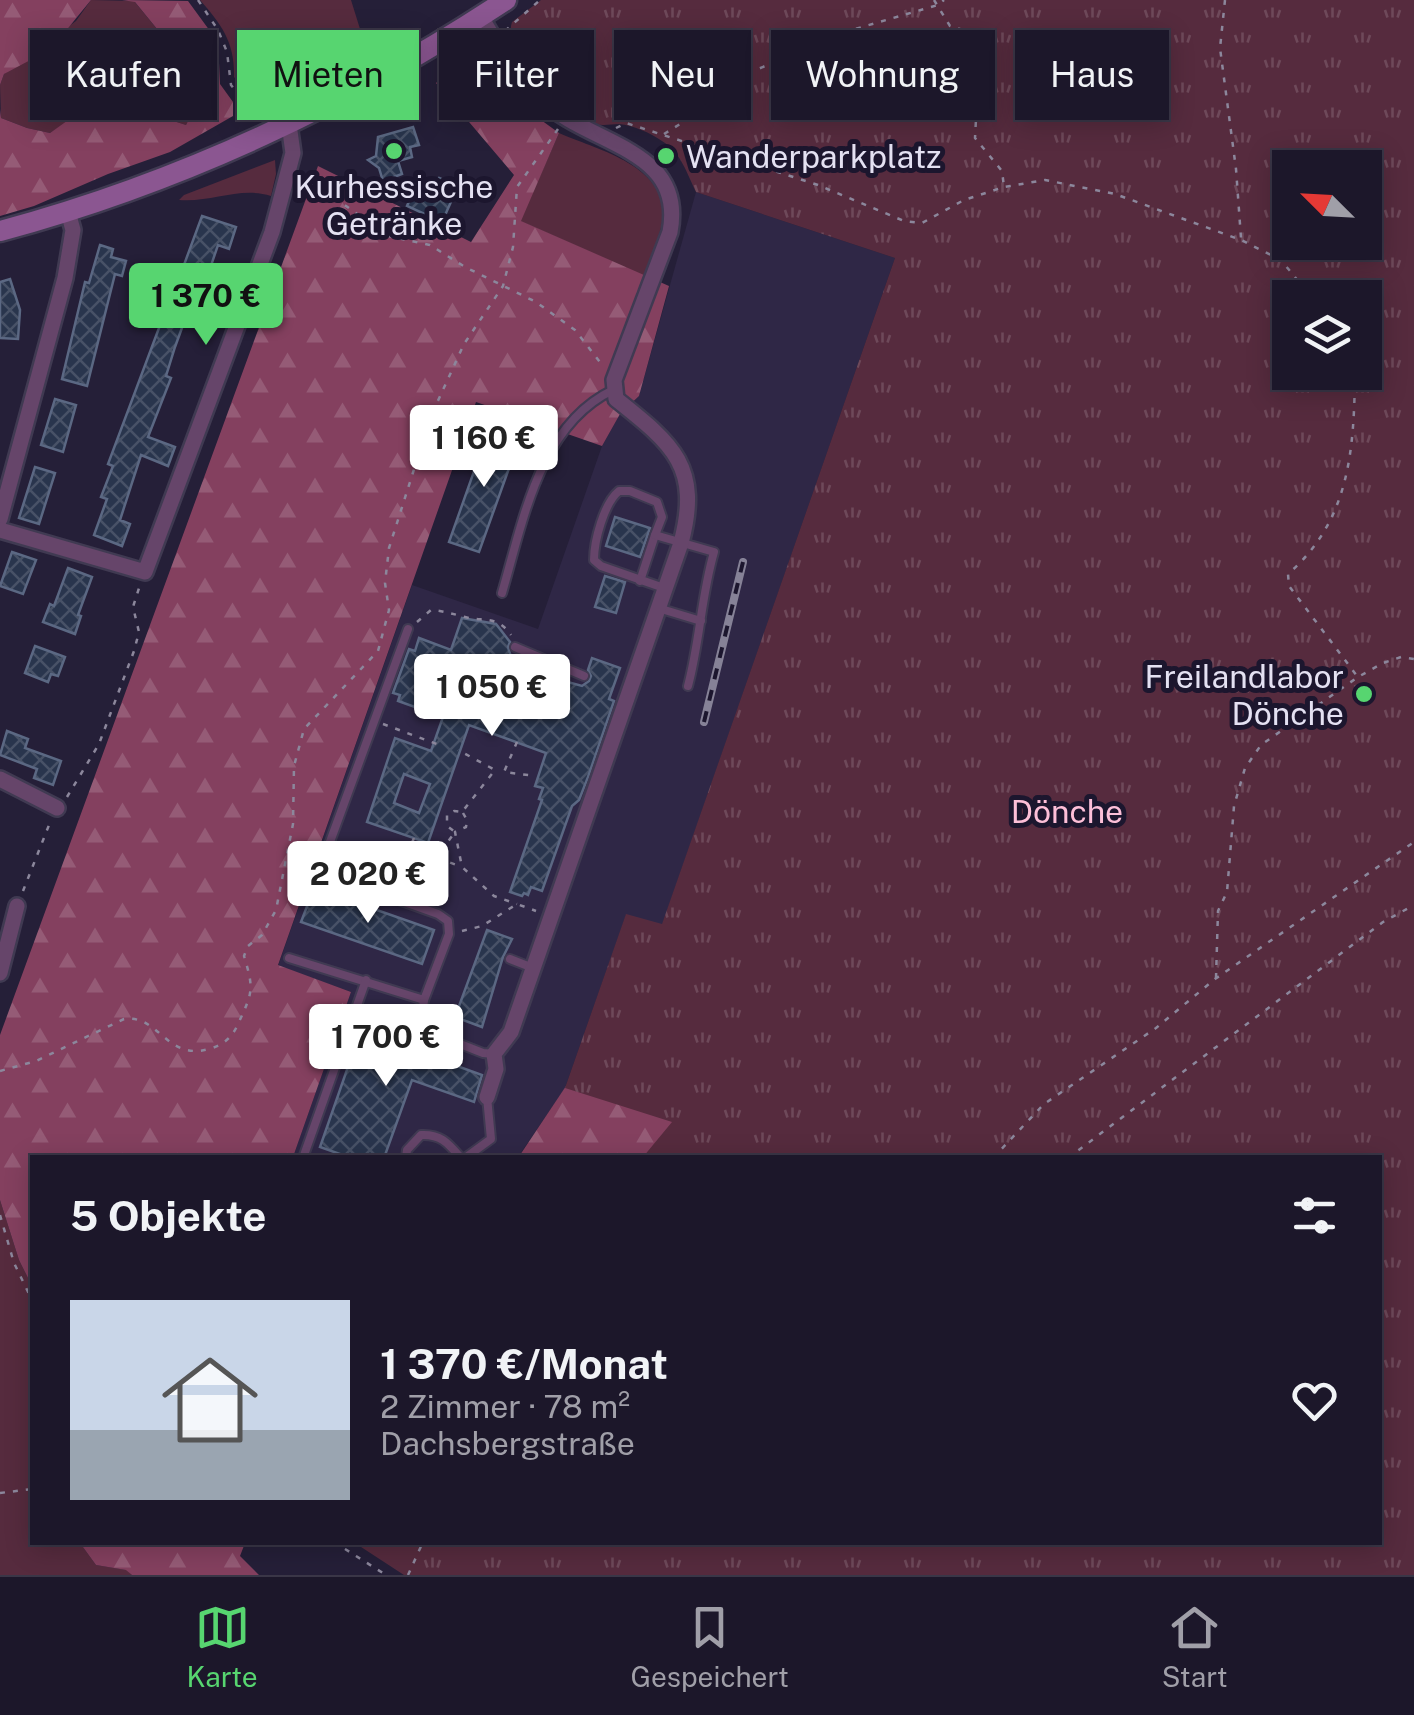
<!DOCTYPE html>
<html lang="de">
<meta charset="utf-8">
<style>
:root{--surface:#1c172a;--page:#292436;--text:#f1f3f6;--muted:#a09fa8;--line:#3a3647;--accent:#57d570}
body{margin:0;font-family:"Public Sans",sans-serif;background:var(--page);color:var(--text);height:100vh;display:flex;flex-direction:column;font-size:38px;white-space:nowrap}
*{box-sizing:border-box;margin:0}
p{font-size:32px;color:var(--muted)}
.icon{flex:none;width:55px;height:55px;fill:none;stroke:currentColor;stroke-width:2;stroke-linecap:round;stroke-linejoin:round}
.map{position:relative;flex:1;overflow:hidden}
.details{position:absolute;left:30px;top:1155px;width:1352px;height:390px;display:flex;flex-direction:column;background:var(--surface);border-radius:0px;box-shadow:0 5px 25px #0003,0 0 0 2px var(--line)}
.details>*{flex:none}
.top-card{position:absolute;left:30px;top:30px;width:1355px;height:90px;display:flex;gap:20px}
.needle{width:65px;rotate:294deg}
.tools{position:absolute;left:1272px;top:150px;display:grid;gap:20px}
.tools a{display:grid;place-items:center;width:110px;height:110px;border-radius:0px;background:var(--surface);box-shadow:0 5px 25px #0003,0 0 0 2px var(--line);font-size:50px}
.price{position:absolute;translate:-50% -85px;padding:0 22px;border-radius:10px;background:#fff;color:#222;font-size:32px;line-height:65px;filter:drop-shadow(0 2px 5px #0008)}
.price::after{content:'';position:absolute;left:50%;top:60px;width:30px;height:22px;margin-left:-15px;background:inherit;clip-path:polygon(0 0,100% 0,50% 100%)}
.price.current{background:var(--accent);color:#111}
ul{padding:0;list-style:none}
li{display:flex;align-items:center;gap:30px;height:250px;padding:0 40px}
li span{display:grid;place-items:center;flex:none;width:280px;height:200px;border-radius:0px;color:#555}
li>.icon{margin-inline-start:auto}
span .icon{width:120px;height:120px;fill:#fffc;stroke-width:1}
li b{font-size:42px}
h2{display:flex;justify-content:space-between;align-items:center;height:120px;padding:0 40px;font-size:42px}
.chip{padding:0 35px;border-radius:0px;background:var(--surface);box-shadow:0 5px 25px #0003,0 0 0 2px var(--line);font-size:35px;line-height:90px}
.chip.current{background:var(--accent);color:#111}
.tab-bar{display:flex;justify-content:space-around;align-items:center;height:140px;border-top:2px solid var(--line);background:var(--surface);font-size:28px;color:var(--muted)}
.tab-bar a{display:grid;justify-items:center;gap:5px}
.tab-bar .current{color:var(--accent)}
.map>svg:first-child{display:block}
.built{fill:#2f2746}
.grass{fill:#562b3e}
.forest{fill:url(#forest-firs)}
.park{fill:url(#park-tufts);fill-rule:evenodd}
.building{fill:url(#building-cross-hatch);stroke:#5b6883;stroke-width:2.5;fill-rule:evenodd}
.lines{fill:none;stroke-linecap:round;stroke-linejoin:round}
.lane-casing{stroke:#403a52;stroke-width:12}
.street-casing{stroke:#403a52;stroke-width:20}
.secondary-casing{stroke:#403a52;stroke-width:25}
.path{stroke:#8c879c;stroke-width:2.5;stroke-dasharray:5 8;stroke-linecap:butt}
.lane{stroke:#66456a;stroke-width:8}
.street{stroke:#66456a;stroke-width:15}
.secondary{stroke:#8b5691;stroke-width:20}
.rail-casing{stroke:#868297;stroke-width:8}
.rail{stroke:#1c162e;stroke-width:4;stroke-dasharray:11;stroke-linecap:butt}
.poi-dot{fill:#57d570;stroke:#1c162e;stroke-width:4}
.labels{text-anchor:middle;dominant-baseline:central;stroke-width:10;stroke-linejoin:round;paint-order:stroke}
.poi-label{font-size:32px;fill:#e4e1f2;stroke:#1c162e;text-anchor:start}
.park-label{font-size:32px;fill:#fdbfd8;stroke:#1c162e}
</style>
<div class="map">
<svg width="1414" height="1575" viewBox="0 0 1414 1575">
<defs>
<pattern id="forest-firs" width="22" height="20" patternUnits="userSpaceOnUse" patternTransform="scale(2.5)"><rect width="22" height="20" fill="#84405f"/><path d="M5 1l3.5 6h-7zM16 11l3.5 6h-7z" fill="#955b76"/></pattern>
<pattern id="park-tufts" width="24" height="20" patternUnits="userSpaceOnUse" patternTransform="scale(2.5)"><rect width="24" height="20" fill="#562b3e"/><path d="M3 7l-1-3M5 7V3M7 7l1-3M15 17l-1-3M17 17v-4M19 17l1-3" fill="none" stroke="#6e495a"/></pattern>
<pattern id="building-cross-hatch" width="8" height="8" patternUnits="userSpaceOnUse" patternTransform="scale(2.5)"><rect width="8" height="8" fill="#29354d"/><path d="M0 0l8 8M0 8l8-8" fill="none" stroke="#485267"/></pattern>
</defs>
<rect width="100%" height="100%" fill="#251f38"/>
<polygon class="built" points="696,192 895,258 662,925 626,915 565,1088 518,1157 293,1157 351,992 278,966 412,585 538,629 602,446 620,414 639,396"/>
<g class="grass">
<polygon points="91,0 134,1 180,57 179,87 192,113 186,125 136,109 98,118 77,116 50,133 27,128 1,118 0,85 4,74 76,21"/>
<path d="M200,0H351L365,45L254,100L234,77C235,43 222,25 200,0Z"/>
<path d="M559,133C595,149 666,165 663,216C661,236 650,257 644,276L520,221Z"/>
<path d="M275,160L276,174L271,196C240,186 211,203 179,200L184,195Z"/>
<polygon points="0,1200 19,1260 32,1286 32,1542 80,1543 96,1565 127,1570 132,1575 0,1575"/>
</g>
<g class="forest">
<polygon points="0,0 91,0 51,49 4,74 0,85"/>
<polygon points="122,0 188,1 218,42 220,84 233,102 233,116 170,152 108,174 34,206 0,216 0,109 1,118 27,128 50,133 74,116 98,118 136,109 186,125 192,113 179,87 180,57 135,2"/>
<polygon points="478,53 492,59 523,107 559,133 521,221 669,286 639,396 620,414 602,446 476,402 278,965 351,992 293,1157 32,1158 32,1286 19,1260 0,1200 0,1035 318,166 471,242 514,175 436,83 466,56"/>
<polygon points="592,1047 755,1158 518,1158"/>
<polygon points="80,1543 245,1543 240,1556 259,1575 132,1575 126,1570 96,1565"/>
</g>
<path class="park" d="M541,0H1414V1575H404L355,1543L1380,1542V1158L643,1157L672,1122L565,1088L626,914L662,924L895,258L696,192C687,174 681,152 662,141C650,133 633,125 619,124C611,124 603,126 596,124C566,114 501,54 512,22ZM1290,168H1365V242H1290ZM1290,298H1365V372H1290Z"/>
<g class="building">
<polygon points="413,127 419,145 410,147 412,157 398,161 402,174 383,181 379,168 368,160 376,156 378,137"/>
<polygon points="439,178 458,186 442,222 407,206 417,184 433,191"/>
<polygon points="202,216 236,227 229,249 218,245 199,301 205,303 199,319 187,314 175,347 166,376 171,378 148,437 175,447 168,466 141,455 120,520 130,524 122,546 94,535 107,499 101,497 113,466 108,464 162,320 159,319 169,290 174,292"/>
<polygon points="100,245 113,249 111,257 126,261 122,276 115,274 87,386 62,379 85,282 89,283"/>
<polygon points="10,279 20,310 18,339 0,338 0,282"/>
<polygon points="55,399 76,405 63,452 41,445"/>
<polygon points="489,429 519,439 516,447 519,455 515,457 508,471 479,552 449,542"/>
<polygon points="35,467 55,473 39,524 19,518"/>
<polygon points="615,517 650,528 640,557 606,546"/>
<polygon points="12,552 36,560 23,594 0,586"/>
<polygon points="68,568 92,577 78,615 81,616 75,634 43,622 50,604 54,606"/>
<polygon points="605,576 625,582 616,613 595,607"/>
<path d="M462,618L496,624L510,642L508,647L511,657L505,670L482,689L546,710L557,679L582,686L589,681L591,676L588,670L592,658L620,668L609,699L614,701L588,777L579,800L572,806L542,891L531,887L528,895L524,893L522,896L510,892L542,800L539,799L543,788L535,786L546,753L469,725L428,843L367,822L395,738L431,751L443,717L398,701L400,695L393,693L409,649L415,651L419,638L451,650ZM404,774L430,784L419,813L394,803Z"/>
<polygon points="35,646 65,657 58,676 51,674 48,682 25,673"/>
<polygon points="7,731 28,739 25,748 61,761 53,785 34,778 37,769 0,755"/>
<polygon points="314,888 434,930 422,964 301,922"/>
<polygon points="487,930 512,939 503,957 482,1027 455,1017"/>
<polygon points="365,1018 426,1040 421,1053 482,1075 474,1102 412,1080 384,1158 351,1158 320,1147"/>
</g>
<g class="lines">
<defs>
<g id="lane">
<polyline points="640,581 655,535"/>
<path d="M664,588L601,566L594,560C594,541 604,503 619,491H630L657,502L662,517L655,535L714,552C701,597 700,641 688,686"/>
<path d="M502,593C523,522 539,425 613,390"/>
<polyline points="658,608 701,621"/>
<polyline points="515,647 584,676"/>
<polyline points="337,877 331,871 327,850 408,629"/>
<polyline points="289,958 424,1000 449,934 448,921 438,914 318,871"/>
<polyline points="510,959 533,968"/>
<polyline points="424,1000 421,1024 427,1031 483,1053 494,1054"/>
<polyline points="303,1158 366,980"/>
<path d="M406,1158L407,1150L421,1135C441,1134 448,1143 461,1158"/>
<polyline points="465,1158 491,1139 487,1097"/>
</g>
<g id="street">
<path d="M481,17C498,46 516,76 541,99C589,146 686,147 670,232L614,380L616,399C674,445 701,467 681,543L511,1032L494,1054L496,1069L487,1097"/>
<polyline points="0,519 65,278 73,230 68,212"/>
<polyline points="0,530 145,572 272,232 293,153 289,124"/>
<polyline points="0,779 57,808"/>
<polyline points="0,973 17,906"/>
</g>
<path id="secondary" d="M0,231C179,183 352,102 506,0"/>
</defs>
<use href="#lane" class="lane-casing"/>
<use href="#street" class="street-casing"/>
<use href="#secondary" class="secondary-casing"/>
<g class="path">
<polyline points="198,0 218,30 227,52 231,85 258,119"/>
<polyline points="934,0 950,26 963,30 977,45 973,70 978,82 975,138 1002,171 1004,187"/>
<polyline points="1225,0 1220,48 1236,169 1241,238"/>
<polyline points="505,31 540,0"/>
<polyline points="616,128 626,123 818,185 904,221 922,223 964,200 1004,187 1045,180 1115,194 1241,240 1281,260 1312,298"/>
<polyline points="664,134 706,108 744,75 845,32 938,5 944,0"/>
<polyline points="300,180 318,186 388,236 430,245 465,267 536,302 575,330 603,366"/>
<path d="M1355,372C1354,450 1350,520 1288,574L1289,586L1357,676"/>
<path d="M417,622L431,610C444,611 453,614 465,617C484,622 497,615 511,635"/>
<polyline points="516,679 526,664"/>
<polyline points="383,724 442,746"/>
<polyline points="517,742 504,772 536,776"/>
<polyline points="67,797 99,744 134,651 139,632 133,607 139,588"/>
<polyline points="463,813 467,820 466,827 455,832 462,867 494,896 517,904"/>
<polyline points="414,838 411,845 417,848 416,863 424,867"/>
<polyline points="438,858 462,867"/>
<polyline points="23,891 51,820"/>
<polyline points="416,894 425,867 431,865 455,832 447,826 447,815 454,811 462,812 495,770 458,750"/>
<polyline points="462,931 482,926 517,904 536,911"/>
<polyline points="1216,978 1218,911 1227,892 1234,806 1245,768 1261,745 1358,677 1383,663 1401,657 1414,659"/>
<path d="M0,1071L36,1061L124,1019C159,1014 166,1061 209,1049C223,1045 232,1038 238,1024C253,992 254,989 244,956L248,946L262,935L276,910L293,824L294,766L304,729L378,651L389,610L385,583L389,548L431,416L464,344L503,286L513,247L517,187L558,129"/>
<polyline points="993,1158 1044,1104 1156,1028 1215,979 1414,842"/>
<polyline points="1068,1158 1383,922 1414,905"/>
<polyline points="0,1215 14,1263 32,1300"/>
<polyline points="0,1493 32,1489"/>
<polyline points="334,1542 386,1575"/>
<polyline points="408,1575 423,1542"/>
</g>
<use href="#lane" class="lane"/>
<use href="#street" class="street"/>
<use href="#secondary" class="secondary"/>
<defs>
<polyline id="rail" points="704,722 743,562"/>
</defs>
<use href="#rail" class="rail-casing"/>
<use href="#rail" class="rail"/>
</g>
<g class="poi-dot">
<circle cx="394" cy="151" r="10"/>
<circle cx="666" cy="156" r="10"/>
<circle cx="1364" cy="694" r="10"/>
</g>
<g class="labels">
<g class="poi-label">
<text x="686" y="156">Wanderparkplatz</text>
<text x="394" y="186" text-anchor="middle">Kurhessische<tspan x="394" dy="37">Getränke</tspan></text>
<text x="1344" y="676" text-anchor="end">Freilandlabor<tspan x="1344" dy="37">Dönche</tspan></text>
</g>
<g class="park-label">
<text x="1067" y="811">Dönche</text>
</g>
</g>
</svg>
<div class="tools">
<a><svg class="needle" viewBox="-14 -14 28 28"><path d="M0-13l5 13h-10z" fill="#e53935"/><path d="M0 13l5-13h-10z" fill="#a09fa8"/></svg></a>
<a><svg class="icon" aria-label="layers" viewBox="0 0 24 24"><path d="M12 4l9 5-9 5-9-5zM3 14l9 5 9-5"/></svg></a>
</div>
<b class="price current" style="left:206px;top:348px">1 370 €</b>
<b class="price" style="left:484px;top:490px">1 160 €</b>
<b class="price" style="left:492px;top:739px">1 050 €</b>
<b class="price" style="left:368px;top:926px">2 020 €</b>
<b class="price" style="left:386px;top:1089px">1 700 €</b>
<div class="top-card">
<a class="chip">Kaufen</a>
<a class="chip current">Mieten</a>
<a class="chip">Filter</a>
<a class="chip">Neu</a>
<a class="chip">Wohnung</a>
<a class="chip">Haus</a>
</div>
<section class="details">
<h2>5 Objekte<svg class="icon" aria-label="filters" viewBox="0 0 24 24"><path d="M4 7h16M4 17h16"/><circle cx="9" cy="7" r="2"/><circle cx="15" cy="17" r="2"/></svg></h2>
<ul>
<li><span style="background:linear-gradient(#c9d6e8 65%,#9aa5b1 0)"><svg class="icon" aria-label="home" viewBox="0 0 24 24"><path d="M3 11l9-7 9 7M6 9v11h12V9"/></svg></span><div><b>1 370 €/Monat</b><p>2 Zimmer · 78 m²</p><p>Dachsbergstraße</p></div><svg class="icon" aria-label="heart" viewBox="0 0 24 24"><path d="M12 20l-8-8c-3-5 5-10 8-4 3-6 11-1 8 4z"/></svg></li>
</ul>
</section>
</div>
<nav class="tab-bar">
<a class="current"><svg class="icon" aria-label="map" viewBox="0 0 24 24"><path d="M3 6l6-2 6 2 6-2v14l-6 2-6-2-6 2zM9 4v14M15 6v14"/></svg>Karte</a>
<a><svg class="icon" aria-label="saved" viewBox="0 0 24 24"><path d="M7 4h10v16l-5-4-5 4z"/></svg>Gespeichert</a>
<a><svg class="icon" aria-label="home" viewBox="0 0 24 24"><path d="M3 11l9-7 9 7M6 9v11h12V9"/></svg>Start</a>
</nav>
